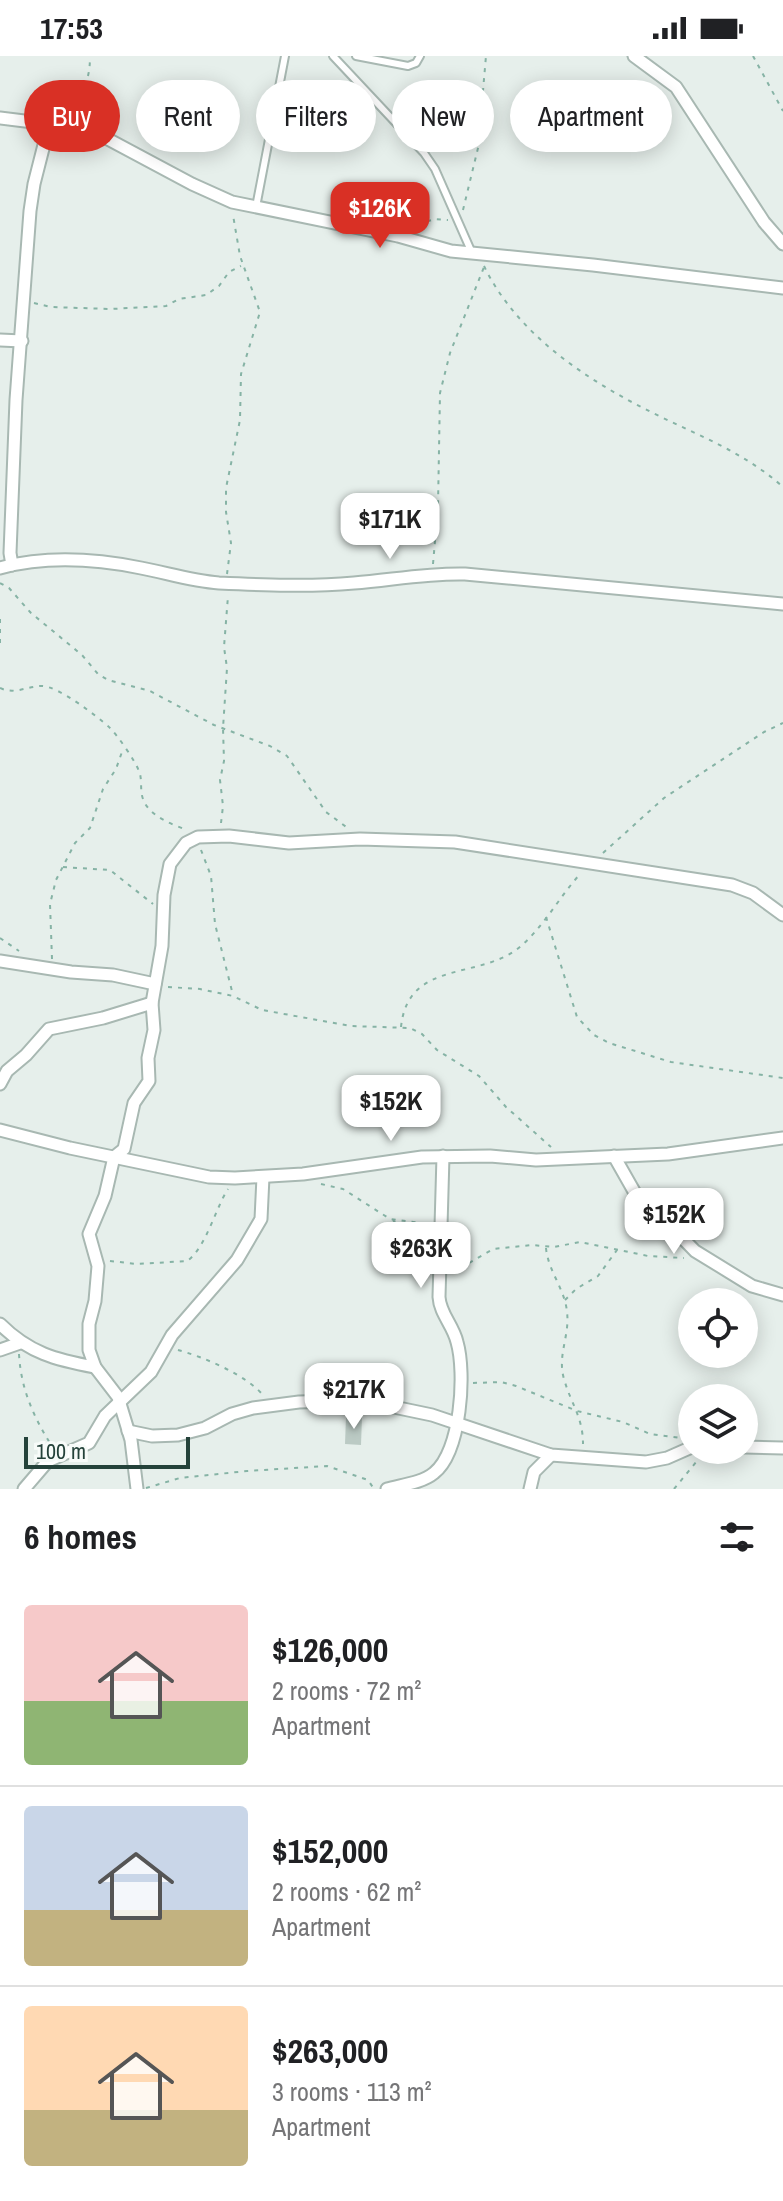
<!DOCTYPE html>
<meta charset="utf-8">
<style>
:root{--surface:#fff;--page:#f2f2f2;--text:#202124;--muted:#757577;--line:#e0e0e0;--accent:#d93025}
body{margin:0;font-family:"Archivo Narrow",sans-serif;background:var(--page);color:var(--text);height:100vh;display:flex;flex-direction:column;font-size:30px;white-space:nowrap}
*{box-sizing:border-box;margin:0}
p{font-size:26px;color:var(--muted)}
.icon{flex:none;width:44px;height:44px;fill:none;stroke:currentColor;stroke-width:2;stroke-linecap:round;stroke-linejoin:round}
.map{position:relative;height:1433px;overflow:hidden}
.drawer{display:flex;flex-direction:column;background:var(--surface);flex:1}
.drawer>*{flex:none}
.guide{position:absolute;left:24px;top:24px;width:736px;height:72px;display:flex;gap:16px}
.controls{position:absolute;left:678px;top:1232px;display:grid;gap:16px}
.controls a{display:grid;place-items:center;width:80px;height:80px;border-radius:50%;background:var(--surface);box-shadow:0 4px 20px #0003;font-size:40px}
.scale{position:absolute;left:24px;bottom:20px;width:166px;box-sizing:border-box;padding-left:8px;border:4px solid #24423a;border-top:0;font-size:22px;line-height:28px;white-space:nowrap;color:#24423a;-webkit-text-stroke:6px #f7fbf9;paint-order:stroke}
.price{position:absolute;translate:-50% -68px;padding:0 18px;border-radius:16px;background:#fff;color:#222;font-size:26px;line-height:52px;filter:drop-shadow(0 2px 4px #0008)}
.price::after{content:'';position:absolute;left:50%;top:48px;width:24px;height:18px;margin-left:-12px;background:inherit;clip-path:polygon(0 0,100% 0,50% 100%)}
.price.current{background:var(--accent);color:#fff}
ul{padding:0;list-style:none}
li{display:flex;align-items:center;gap:24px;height:200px;padding:0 24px}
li+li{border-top:2px solid var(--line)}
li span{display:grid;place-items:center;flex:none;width:224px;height:160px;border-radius:8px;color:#555}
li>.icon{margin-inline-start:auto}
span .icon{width:96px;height:96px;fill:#fffc;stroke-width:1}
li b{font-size:34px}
h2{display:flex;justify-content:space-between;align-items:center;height:96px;padding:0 24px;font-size:34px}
.tag{padding:0 28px;border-radius:36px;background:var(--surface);box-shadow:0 4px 20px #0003;font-size:28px;line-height:72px}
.tag.current{background:var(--accent);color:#fff}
.status{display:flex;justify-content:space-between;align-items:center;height:56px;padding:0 40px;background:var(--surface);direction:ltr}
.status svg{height:22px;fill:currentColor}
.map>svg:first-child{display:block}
.building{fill:#bbcac4}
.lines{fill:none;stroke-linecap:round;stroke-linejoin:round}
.service-casing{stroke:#a8b8b2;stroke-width:10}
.minor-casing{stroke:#a8b8b2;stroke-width:15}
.path{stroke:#86b3a5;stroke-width:2;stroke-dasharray:4 6;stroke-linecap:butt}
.service{stroke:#fff;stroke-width:6}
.minor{stroke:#fff;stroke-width:11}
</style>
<div class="status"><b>17:53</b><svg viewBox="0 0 49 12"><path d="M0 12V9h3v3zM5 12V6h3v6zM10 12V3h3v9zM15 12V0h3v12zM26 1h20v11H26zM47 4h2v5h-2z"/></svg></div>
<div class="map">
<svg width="783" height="1433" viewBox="0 0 783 1433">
<rect width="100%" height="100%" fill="#e6efeb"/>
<polygon class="building" points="346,1361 362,1361 361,1389 345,1388"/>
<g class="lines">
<defs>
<g id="service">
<polyline points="333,0 424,97 435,113 472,197"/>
<polyline points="356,0 408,10 416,7 420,0"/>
<polyline points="256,151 285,0"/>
</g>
<g id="minor">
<polyline points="634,0 676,31 764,166 783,188"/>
<polyline points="0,62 89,73 192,128 232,146 398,180 451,195 593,209 783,232"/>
<polyline points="0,284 22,285"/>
<polyline points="12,509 10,497 16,344 30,155 34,128 49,69"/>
<path d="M0,512C44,500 96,503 141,512C167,517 192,525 219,527C264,529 310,531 354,527C392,524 427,517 465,518L783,548"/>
<polyline points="0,905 71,916 113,919 155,928"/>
<polyline points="0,1028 7,1015 26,999 49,973 103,962 152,947"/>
<polyline points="0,1074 70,1092 209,1121 235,1122 303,1118 422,1101 490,1100 536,1104 668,1098 783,1082"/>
<polyline points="614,1100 635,1137 664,1163 695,1195 752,1230 783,1239"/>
<path d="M0,1268C29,1297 56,1304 95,1311"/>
<polyline points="0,1294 20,1287"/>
<polyline points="128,1375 152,1380 178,1379 205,1372 232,1358 253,1352 299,1346 336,1345 389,1350 432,1359 551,1399 646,1406 667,1402 692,1391"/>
<polyline points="744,1391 783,1392"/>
<polyline points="24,1433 48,1405 89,1387 105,1360 151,1316 172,1279 237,1204 261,1163 263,1121"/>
<polyline points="137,1433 131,1384 118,1341 95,1311 89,1294 89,1268 95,1245 98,1210 89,1178 105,1140 114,1101 124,1093 134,1047 149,1025 148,1002 154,974 152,947 162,890 164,839 170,808 186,787 198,781 229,780 289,787 360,783 455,786 732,829 753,837 783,859"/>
<path d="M387,1433C401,1429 422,1427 434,1417C461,1396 466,1317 457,1286C453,1269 440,1258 439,1241L443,1100"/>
<polyline points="530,1433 534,1416 551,1399"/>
</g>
</defs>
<use href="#service" class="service-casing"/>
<use href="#minor" class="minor-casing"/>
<g class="path">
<polyline points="753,0 783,55"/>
<path d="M56,57C79,38 90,33 90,0"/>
<polyline points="463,154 478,92 486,0"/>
<polyline points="408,171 435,163 448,164"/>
<path d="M484,210C517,278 585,323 651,356C697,379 744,396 783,431"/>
<polyline points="34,247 51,251 111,253 166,250 179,243 206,239 219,230 229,216 241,210"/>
<polyline points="433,508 438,450 440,337 450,297 484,211"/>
<polyline points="227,518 231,487 226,456 226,432 240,364 241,318 260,256 240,200 233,159"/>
<polyline points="0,527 9,532 31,557 82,599 98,618 108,624 150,635 214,669 270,690 287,700 326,756 349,773"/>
<polyline points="0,563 0,589"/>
<path d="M0,632C15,639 27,630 42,630C58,630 97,660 110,672C118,680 137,707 140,718C142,726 140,735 143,743C149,760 171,768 187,774"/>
<polyline points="221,767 223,750 220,724 224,705 223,672 227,612 224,591 228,540"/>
<polyline points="201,794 211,820 215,868 233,939"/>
<polyline points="603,797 664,742 764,676 783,667"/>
<polyline points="63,811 110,814 153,848"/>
<polyline points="546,861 577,961 594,979 609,987 671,1006 783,1022"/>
<polyline points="0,882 19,895"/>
<polyline points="52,903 50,848 56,824 75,787 90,772 103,733 116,713 123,693"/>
<polyline points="168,931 200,933 233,940 262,954 351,970 410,972 422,978 437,994 479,1020 506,1051 551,1091"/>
<path d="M401,971C408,902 481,925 521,890C544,870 560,840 581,817"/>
<polyline points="321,1128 343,1133 390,1163 429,1168"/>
<polyline points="393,1164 409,1183 429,1199"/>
<path d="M546,1192C548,1215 565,1233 567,1256C570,1280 557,1299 564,1323C571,1348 583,1361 583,1388"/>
<path d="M110,1205L137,1208L187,1205C206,1192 215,1153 228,1133"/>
<polyline points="452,1217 493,1193 532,1189 554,1191 580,1186 648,1200 684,1202"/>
<polyline points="565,1244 576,1233 598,1220 617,1194"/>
<path d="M178,1294C204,1301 246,1319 263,1339"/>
<path d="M19,1298C21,1334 34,1362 53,1392"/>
<polyline points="473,1327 501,1326 516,1330 577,1355 623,1366 650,1378 681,1382"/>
<polyline points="146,1432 180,1422 247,1415 327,1410 368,1424 374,1433"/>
<polyline points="674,1433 706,1394"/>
</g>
<use href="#service" class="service"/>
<use href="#minor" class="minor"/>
</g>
</svg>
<div class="controls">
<a><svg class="icon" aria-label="locate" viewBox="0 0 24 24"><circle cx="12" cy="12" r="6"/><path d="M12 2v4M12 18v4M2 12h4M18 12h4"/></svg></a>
<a><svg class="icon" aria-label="layers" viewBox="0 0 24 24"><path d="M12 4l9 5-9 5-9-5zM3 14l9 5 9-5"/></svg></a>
</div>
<div class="scale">100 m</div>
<b class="price current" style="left:380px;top:194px">$126K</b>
<b class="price" style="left:390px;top:505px">$171K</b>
<b class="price" style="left:391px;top:1087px">$152K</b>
<b class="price" style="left:674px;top:1200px">$152K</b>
<b class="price" style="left:421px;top:1234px">$263K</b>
<b class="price" style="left:354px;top:1375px">$217K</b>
<div class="guide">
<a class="tag current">Buy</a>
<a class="tag">Rent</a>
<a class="tag">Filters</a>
<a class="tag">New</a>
<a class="tag">Apartment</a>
</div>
</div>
<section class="drawer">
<h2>6 homes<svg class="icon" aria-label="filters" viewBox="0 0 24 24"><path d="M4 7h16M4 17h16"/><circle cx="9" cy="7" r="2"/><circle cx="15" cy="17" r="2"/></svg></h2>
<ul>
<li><span style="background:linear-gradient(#f6c9c9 60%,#8fb573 0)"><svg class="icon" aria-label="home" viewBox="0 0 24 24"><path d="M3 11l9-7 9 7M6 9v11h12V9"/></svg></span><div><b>$126,000</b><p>2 rooms · 72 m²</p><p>Apartment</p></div></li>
<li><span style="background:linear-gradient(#c9d6e8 65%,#c2b280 0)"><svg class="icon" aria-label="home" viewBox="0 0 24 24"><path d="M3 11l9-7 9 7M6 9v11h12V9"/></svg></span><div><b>$152,000</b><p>2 rooms · 62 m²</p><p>Apartment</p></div></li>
<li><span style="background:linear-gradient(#ffd9b3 65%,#c2b280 0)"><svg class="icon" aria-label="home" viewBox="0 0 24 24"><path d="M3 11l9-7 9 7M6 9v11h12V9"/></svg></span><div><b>$263,000</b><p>3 rooms · 113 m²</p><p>Apartment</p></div></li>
</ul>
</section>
